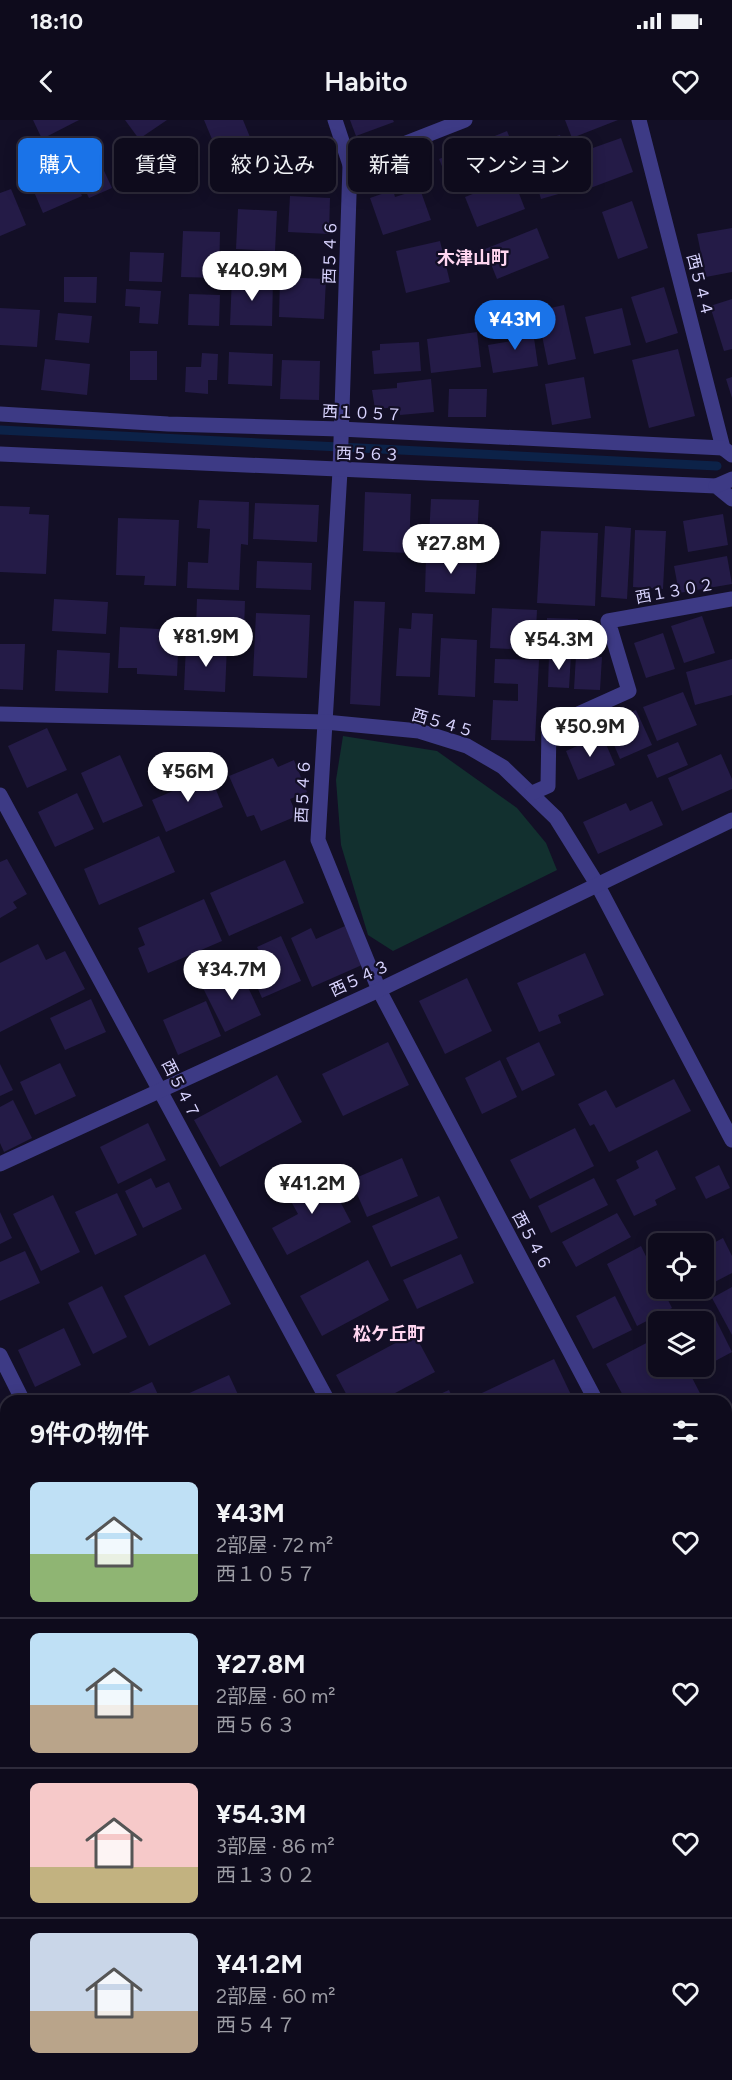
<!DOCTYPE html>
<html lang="ja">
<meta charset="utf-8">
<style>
:root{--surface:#0e0b1c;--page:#1c1929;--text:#f1f3f6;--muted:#9b9ba3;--line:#2e2b3b;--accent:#1a73e8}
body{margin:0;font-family:Figtree,"Noto Sans JP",sans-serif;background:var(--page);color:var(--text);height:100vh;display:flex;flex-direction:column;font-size:22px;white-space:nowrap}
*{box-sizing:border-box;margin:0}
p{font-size:20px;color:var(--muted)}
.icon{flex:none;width:33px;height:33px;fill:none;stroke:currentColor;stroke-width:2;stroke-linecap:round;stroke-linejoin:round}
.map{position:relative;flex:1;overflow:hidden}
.sheet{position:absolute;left:0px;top:1275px;width:732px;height:686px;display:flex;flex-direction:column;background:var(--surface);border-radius:18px 18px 0 0;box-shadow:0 3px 15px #0003,0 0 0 2px var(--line)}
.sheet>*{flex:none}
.top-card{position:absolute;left:18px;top:18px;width:696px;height:54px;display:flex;gap:12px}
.buttons{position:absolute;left:648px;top:1113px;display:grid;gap:12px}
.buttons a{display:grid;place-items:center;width:66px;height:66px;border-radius:9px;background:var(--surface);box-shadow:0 3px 15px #0003,0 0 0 2px var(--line);font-size:30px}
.price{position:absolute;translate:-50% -51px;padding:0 14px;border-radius:21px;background:#fff;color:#222;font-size:20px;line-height:39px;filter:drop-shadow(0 2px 3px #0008)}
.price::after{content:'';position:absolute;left:50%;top:36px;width:18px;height:14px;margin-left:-9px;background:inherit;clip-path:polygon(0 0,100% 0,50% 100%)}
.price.current{background:var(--accent);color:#fff}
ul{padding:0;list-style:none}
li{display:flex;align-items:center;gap:18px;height:150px;padding:0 30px}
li+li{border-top:2px solid var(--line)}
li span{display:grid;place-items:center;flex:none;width:168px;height:120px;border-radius:9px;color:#555}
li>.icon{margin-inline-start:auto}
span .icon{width:72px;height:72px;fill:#fffc;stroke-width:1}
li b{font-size:26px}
h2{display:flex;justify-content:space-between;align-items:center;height:72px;padding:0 30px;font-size:26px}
.chip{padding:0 21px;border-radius:9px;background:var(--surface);box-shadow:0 3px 15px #0003,0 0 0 2px var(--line);font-size:21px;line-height:54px}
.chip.current{background:var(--accent);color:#fff}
.status{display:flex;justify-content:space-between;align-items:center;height:42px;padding:0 30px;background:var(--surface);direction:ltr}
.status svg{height:16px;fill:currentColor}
header{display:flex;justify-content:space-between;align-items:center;height:78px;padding:0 30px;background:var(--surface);font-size:27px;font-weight:600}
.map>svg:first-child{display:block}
.green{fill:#12302f}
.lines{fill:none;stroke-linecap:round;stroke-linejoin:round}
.stream{stroke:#0c2248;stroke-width:9}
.building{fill:#241b47}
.minor{stroke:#3d3a85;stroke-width:15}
.tertiary{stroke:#3d3a85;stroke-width:15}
.labels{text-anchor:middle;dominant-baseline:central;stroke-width:4.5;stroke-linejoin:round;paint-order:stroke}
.street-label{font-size:16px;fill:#d9d4ff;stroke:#130f26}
.neighbourhood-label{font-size:18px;font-weight:bold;fill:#ffd6f0;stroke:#130f26}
</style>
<div class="status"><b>18:10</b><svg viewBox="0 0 49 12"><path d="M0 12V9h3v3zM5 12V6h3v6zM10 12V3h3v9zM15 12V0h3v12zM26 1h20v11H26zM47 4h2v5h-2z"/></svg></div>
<header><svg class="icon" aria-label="back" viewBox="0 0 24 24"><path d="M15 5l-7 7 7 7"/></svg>Habito<svg class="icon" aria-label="heart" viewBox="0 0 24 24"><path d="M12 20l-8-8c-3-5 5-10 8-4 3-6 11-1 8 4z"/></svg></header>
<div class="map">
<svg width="732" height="1960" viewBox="0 0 732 1960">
<rect width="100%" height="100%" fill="#130f26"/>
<polygon class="green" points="343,616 437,631 517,688 546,723 557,750 393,831 368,815 341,725 336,660"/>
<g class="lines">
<polyline class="stream" points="0,310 717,346"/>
</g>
<g class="building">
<polygon points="33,0 79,0 42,19"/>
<polygon points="125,0 167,0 139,19"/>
<polygon points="204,0 243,0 252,22 219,36"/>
<polygon points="350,0 393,0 394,2 356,16"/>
<polygon points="565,0 618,0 572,18"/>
<polygon points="507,11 517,35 449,63 439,39"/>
<polygon points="560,15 576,69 541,79 525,25"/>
<polygon points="621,18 633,52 585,70 573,35"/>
<polygon points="93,27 112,68 89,78 70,38"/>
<polygon points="69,44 82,76 43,93 29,60"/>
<polygon points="513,58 525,89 477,107 465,77"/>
<polygon points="11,69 26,105 0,116 0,73"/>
<polygon points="420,69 431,100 383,115 370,78 393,70 395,77"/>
<polygon points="290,76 330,78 329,114 288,112"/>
<polygon points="632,81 648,128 618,139 602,92"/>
<polygon points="238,89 277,91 275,131 236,129"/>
<polygon points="537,108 549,138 497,159 485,129"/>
<polygon points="732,108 732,152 706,157 697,114"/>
<polygon points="183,111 220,112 219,158 181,157"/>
<polygon points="440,121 450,162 406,173 396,131"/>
<polygon points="130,132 164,133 162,162 129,161"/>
<polygon points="64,157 97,157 96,183 64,182"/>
<polygon points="232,157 273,159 272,206 230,205"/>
<polygon points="280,157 326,159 324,199 279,197"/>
<polygon points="664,167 678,213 646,223 631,177"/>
<polygon points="126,169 161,171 158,204 139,203 140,187 125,186"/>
<polygon points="189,174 220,175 219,206 188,205"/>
<polygon points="732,179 732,229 724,231 710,186"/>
<polygon points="564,185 576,239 548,245 537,191"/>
<polygon points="0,188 40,190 37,227 0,225"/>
<polygon points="622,188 631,225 594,234 585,197"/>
<polygon points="58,193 92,196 89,223 55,220"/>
<polygon points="532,204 538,246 493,253 488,225 512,221 510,208"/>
<polygon points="477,212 481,247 431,253 427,219"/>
<polygon points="419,222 421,251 374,254 372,231 380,230 380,224"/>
<polygon points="678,229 695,296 649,308 632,240"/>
<rect x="130" y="231" width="27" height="29"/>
<polygon points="229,232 273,234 272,266 228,264"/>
<polygon points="202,233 218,234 217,260 208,260 208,274 185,272 186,247 201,247"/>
<polygon points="45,239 90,244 87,275 41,270"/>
<polygon points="282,240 320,241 319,280 280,279"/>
<polygon points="584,257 591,298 552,305 545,264"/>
<polygon points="732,257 732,278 726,259"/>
<polygon points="431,259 434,292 400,295 399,287 375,289 372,270 397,268 397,263"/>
<polygon points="449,269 487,269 486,297 448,297"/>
<polygon points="365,372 411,374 409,433 363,431"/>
<polygon points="431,379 479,380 477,418 429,417"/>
<polygon points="199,380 249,382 248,425 241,424 239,470 187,468 188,442 208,443 210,409 197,408"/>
<polygon points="255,383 319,385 317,422 253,419"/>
<polygon points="0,386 30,387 29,394 49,395 46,454 0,452"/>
<polygon points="723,394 728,425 688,432 683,401"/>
<polygon points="118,398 179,400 176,466 144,465 145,456 116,455"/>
<polygon points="605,406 631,408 627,479 601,477"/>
<polygon points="635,410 666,411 663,469 633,467"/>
<polygon points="541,411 598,413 595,486 537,483"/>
<polygon points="727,436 732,464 679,473 674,446"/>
<polygon points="426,437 477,439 475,474 425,472"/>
<polygon points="257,441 312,443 311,470 256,468"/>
<polygon points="54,479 108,482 106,514 52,511"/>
<polygon points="197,479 245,481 244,511 196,509"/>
<polygon points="354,481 385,482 380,586 350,584"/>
<polygon points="492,488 537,490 535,530 490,528"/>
<polygon points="256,493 310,495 307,558 253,556"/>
<polygon points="412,493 433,494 430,557 396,556 399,508 411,509"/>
<polygon points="702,496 715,533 684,543 671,506"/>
<polygon points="547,498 578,499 577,512 590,512 589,528 546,527"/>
<polygon points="120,507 179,510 177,556 137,554 137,548 118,548"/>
<polygon points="663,513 675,549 646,558 634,523"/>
<polygon points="441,518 477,520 475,577 438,575"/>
<polygon points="0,524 25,524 23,570 0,569"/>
<polygon points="186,525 227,526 225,572 184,570"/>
<polygon points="57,530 110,533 108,573 55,571"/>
<polygon points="549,534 571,535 569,568 548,567"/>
<polygon points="576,536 602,537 600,570 574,569"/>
<polygon points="495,539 539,540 535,621 491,620 493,580 518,581 518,564 494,563"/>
<polygon points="732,539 732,575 695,585 686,552"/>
<polygon points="683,572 697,605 657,621 643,587"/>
<polygon points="636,590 652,625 620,639 605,604"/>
<polygon points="47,608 67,650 27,668 8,626"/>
<polygon points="602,615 615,645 578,660 566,631"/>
<polygon points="678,622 688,645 657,658 647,635"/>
<polygon points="721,634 732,659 732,669 682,691 668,658"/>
<polygon points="120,635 143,686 103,703 81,653"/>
<polygon points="273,638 278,647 294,640 307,672 290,679 297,696 261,711 254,695 247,697 229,656"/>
<polygon points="210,655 223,687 166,712 152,680"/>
<polygon points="77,673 94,709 55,727 38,692"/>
<polygon points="652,681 663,705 598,734 583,702 626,683 630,691"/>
<polygon points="159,716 175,752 99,785 84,749"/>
<polygon points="7,739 27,774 13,782 17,788 0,798 0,742"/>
<polygon points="285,740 304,783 229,816 210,773"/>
<polygon points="204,779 222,821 148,853 138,828 145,825 138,808"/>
<polygon points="345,806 362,845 312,867 291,818 311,808 316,819"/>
<polygon points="281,816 301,861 262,878 246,842 261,835 257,827"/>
<polygon points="38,824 46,840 65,831 85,869 0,912 0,843"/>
<polygon points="585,833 604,875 558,895 561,903 539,912 517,863"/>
<polygon points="240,850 261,895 225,912 203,868"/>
<polygon points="467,858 492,911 445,934 419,881"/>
<polygon points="91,879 106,912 65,930 50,898"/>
<polygon points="206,881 221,916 178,935 163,900"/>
<polygon points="388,922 409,965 343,996 322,954"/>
<polygon points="539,922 555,955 522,971 506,938"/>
<polygon points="500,940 517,977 482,994 465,958"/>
<polygon points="60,943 76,976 35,995 20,962"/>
<polygon points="0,944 13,970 0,976"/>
<polygon points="277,955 302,1002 220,1047 194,1000"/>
<polygon points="674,959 691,991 609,1032 594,1004 590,1006 578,984 606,970 616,988"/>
<polygon points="13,980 32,1018 4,1032 0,1023 0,987"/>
<polygon points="148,1003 166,1040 118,1064 100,1027"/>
<polygon points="575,1008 594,1046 530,1079 510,1040"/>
<polygon points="657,1030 676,1069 655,1080 657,1085 634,1096 616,1060 639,1048 636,1041"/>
<polygon points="402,1038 418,1076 367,1097 351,1060"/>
<polygon points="719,1045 730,1068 706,1079 695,1057"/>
<polygon points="325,1053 351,1102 287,1135 272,1108 298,1094 287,1074"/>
<polygon points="151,1058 156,1068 169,1062 182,1089 143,1108 125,1071"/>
<polygon points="594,1058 608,1085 551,1113 538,1086"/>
<polygon points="117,1073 137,1115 95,1135 75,1092"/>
<polygon points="53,1075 80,1132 41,1151 13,1094"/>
<polygon points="439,1076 458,1118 391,1147 372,1106"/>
<polygon points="0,1092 12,1118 0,1124"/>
<polygon points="617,1093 631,1117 576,1147 562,1122"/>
<polygon points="723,1118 732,1136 732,1153 707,1166 704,1159 704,1128"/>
<polygon points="641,1126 658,1161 658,1168 662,1168 672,1188 637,1206 607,1144"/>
<polygon points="25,1131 40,1163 0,1181 0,1142"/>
<polygon points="205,1134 231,1184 149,1226 124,1176"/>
<polygon points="461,1134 474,1163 417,1189 403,1160"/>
<polygon points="368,1140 389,1180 322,1216 300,1176"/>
<polygon points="102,1166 127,1217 93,1234 68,1183"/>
<polygon points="732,1167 732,1215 712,1178"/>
<polygon points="615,1176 632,1210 593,1229 576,1196"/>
<polygon points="711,1190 732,1232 704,1247 704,1202 689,1202"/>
<polygon points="64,1208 81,1245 35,1267 18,1230"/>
<polygon points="414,1213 435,1252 380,1281 350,1281 336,1255"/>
<polygon points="658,1217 658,1246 686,1246 704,1281 626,1281 606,1244"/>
<polygon points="554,1239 574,1281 465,1281"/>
<polygon points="229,1255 241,1281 188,1281 185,1275"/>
<polygon points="152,1262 161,1281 112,1281"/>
<polygon points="449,1270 454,1281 433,1281 431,1278"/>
<polygon points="0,1300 6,1311 6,1319 0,1322"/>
<polygon points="732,1358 732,1404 726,1406 726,1360"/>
<polygon points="0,1360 6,1375 6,1399 0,1402"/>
<polygon points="728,1426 732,1431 732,1591 726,1584"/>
<polygon points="6,1435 6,1488 0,1491 0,1438"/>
<polygon points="6,1573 6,1590 0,1577"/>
<polygon points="6,1592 6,1612 0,1599 0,1595"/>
<polygon points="726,1635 732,1639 728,1646 732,1650 732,1658 726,1663"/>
<polygon points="0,1644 6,1658 6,1689 0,1692"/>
<polygon points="726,1667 732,1674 732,1775 726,1768"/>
<polygon points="3,1823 6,1837 0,1840 0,1824"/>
<polygon points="6,1864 6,1891 0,1879 0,1866"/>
<polygon points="726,1900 732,1906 732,1960 473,1960 478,1954 726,1954"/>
<polygon points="4,1907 6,1934 0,1938 0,1910"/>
<polygon points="27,1954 66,1954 68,1960 30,1960"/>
<polygon points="102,1954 133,1954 130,1960 112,1960"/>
<polygon points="283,1954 390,1954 387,1960 294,1960"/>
</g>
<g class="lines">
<g class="minor">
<polyline points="335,0 350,45 340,351 318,720 379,870 596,1281"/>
<polyline points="639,0 723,328 732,335"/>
<polyline points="350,45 465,0"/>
<polyline points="0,294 168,304 340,309 723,328"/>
<polyline points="0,334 716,366 732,379"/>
<polyline points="0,594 325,602 419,611 467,626 503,647 556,698 597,764 732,1020"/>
<polyline points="532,673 548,666 549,607 629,571 608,501 732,479"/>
<polyline points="0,675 328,1281"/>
<polyline points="0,1044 379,870 732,700"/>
<polyline points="0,1235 23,1281"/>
<polyline points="0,1548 6,1545"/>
<polyline points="0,1790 6,1800"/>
<polyline points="94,1954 97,1960"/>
</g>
<g class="tertiary">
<polyline points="716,366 732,359"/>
<polyline points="726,1309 732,1306"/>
<polyline points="726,1834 732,1841"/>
<polyline points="179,1960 182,1954"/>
</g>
</g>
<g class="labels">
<g class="street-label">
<text transform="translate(330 132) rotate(-88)">西５４６</text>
<text transform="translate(700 165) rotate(76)">西５４４</text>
<text transform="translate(362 293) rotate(3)">西１０５７</text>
<text transform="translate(368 334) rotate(2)">西５６３</text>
<text transform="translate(675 471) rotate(-10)">西１３０２</text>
<text transform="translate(443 603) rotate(16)">西５４５</text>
<text transform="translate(303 671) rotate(-87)">西５４６</text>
<text transform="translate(360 858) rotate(-25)">西５４３</text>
<text transform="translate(181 969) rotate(63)">西５４７</text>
<text transform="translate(532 1121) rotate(62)">西５４６</text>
</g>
<g class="neighbourhood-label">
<text x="473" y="138">木津山町</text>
<text x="389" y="1214">松ケ丘町</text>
</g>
</g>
</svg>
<div class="buttons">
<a><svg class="icon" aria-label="locate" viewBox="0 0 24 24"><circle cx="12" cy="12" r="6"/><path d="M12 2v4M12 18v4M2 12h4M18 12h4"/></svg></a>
<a><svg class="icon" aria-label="layers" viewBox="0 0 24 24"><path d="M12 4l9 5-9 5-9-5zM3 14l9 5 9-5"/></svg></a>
</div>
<b class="price" style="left:252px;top:182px">¥40.9M</b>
<b class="price current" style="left:515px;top:231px">¥43M</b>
<b class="price" style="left:451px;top:455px">¥27.8M</b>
<b class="price" style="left:206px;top:548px">¥81.9M</b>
<b class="price" style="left:559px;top:551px">¥54.3M</b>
<b class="price" style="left:590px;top:638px">¥50.9M</b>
<b class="price" style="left:188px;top:683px">¥56M</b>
<b class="price" style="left:232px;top:881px">¥34.7M</b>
<b class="price" style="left:312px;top:1095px">¥41.2M</b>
<div class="top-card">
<a class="chip current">購入</a>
<a class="chip">賃貸</a>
<a class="chip">絞り込み</a>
<a class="chip">新着</a>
<a class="chip">マンション</a>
</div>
<section class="sheet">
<h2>9件の物件<svg class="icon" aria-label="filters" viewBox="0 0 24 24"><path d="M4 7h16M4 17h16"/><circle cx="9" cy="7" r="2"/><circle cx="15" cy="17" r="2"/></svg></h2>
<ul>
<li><span style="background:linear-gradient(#bfe0f5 60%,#8fb573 0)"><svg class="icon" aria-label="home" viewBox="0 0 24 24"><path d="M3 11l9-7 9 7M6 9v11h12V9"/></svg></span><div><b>¥43M</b><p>2部屋 · 72 m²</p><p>西１０５７</p></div><svg class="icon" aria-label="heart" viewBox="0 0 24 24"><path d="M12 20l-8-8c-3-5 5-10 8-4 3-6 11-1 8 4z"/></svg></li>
<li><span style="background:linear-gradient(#bfe0f5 60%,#b9a48a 0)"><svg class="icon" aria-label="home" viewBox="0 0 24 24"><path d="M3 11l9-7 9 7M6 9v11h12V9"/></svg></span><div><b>¥27.8M</b><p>2部屋 · 60 m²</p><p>西５６３</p></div><svg class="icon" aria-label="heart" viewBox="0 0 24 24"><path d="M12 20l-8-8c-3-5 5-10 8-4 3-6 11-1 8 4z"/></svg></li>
<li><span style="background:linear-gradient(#f6c9c9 70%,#c2b280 0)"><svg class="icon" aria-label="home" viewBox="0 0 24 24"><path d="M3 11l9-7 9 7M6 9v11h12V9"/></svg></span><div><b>¥54.3M</b><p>3部屋 · 86 m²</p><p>西１３０２</p></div><svg class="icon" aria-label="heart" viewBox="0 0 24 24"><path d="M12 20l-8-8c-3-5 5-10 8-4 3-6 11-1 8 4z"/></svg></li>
<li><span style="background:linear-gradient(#c9d6e8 65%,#b9a48a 0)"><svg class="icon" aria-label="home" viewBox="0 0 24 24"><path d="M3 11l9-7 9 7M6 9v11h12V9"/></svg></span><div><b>¥41.2M</b><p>2部屋 · 60 m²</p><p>西５４７</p></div><svg class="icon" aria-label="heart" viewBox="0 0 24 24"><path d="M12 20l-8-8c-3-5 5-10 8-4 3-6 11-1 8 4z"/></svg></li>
</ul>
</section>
</div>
